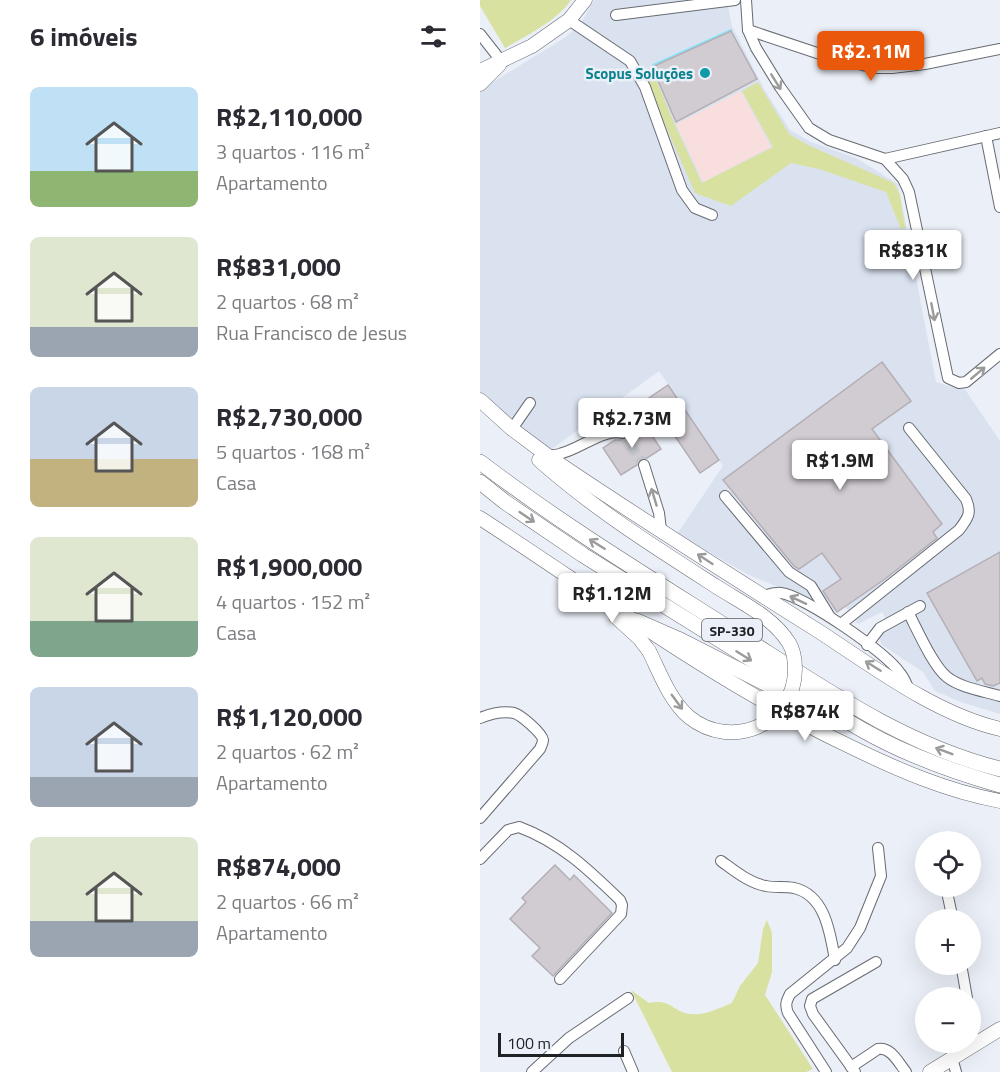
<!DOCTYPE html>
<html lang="pt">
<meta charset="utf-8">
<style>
:root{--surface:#fff;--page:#f7f7f7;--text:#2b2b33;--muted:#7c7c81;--accent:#ea580c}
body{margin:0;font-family:"Titillium Web",sans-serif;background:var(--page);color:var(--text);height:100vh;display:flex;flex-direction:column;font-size:22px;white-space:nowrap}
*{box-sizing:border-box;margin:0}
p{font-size:20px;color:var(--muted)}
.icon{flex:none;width:33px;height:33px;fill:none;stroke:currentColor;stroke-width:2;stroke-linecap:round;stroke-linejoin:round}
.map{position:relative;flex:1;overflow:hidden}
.panel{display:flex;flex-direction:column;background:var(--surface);width:480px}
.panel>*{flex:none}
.buttons{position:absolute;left:435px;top:831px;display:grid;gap:12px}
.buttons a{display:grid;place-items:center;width:66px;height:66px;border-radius:50%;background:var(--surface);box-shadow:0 6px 24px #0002;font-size:30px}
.scale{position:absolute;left:18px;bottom:15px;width:126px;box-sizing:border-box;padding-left:6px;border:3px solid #202124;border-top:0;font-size:16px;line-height:21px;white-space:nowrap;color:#202124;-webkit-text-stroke:4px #ebeff7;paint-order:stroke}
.price{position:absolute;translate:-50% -51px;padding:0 14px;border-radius:6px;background:#fff;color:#222;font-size:20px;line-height:39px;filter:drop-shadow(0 2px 3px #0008)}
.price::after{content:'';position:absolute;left:50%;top:36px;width:18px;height:14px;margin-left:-9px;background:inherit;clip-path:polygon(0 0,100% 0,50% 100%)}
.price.selected{background:var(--accent);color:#fff}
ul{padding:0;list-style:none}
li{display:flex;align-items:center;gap:18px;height:150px;padding:0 30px}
li span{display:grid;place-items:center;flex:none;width:168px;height:120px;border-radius:9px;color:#555}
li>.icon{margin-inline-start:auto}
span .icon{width:72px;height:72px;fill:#fffc;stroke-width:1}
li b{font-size:26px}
h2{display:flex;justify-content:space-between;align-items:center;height:72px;padding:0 30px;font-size:26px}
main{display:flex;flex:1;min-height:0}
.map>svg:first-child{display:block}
.built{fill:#dae2f0}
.education{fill:#f9dede}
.green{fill:#d8e19f}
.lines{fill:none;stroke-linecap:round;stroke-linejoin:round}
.stream{stroke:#89e7fc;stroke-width:2}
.building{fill:#d1cbd2;stroke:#b4aeb5;stroke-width:1.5}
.minor-tunnel{stroke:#c2c6cd;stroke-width:10;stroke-dasharray:10 5;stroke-linecap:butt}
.minor-casing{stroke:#686b72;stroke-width:12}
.major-casing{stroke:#686b72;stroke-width:15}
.highway-casing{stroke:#686b72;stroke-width:16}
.minor{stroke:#fff;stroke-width:10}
.major{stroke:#fff;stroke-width:14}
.highway{stroke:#fff;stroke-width:15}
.major-bridge-casing{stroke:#686b72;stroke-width:15;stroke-linecap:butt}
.major-bridge{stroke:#fff;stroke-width:14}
.oneway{stroke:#9b9b9c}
.culture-dot{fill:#0f9aa8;stroke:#ebeff7;stroke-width:2}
.labels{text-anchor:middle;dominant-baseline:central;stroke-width:5;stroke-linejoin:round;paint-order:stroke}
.shield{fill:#ebeff7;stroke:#5d5f63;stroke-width:1.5}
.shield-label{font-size:14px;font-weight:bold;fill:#202124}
.culture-label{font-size:15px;font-weight:bold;fill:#0d838f;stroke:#ebeff7;text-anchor:end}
</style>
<main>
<section class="panel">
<h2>6 imóveis<svg class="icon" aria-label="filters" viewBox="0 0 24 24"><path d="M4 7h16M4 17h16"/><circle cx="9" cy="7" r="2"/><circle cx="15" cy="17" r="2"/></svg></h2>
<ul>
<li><span style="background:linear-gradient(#bfe0f5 70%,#8fb573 0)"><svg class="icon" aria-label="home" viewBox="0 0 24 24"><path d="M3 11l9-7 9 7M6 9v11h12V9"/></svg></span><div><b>R$2,110,000</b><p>3 quartos · 116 m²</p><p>Apartamento</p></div></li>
<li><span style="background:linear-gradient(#dfe7d0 75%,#9aa5b1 0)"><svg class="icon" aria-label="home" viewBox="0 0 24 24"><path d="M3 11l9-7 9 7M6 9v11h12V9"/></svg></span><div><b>R$831,000</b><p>2 quartos · 68 m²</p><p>Rua Francisco de Jesus</p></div></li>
<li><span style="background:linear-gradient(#c9d6e8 60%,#c2b280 0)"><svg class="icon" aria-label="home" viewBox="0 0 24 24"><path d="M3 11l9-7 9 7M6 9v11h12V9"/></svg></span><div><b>R$2,730,000</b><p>5 quartos · 168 m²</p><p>Casa</p></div></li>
<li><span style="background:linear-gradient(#dfe7d0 70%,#7fa58c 0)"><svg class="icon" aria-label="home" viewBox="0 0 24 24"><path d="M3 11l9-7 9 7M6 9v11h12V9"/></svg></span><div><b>R$1,900,000</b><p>4 quartos · 152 m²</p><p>Casa</p></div></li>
<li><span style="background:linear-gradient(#c9d6e8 75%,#9aa5b1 0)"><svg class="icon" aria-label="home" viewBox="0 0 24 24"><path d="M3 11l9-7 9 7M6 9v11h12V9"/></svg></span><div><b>R$1,120,000</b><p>2 quartos · 62 m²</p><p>Apartamento</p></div></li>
<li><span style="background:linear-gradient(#dfe7d0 70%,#9aa5b1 0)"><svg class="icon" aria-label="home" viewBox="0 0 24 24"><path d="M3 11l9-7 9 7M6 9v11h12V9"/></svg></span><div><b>R$874,000</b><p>2 quartos · 66 m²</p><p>Apartamento</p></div></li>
</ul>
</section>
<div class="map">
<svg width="520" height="1072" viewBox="0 0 520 1072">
<rect width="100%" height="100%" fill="#ebeff7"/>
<polygon class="built" points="114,0 247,0 252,26 284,89 310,130 331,142 376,158 418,184 456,382 475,388 484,388 520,441 520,714 481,702 455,691 443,672 402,645 399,638 401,632 410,626 402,612 378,624 365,606 357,612 267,574 197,534 243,466 179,371 69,451 0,392 0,90 86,37 101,23"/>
<polygon class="education" points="261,91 291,147 223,182 196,124"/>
<g class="green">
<path d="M0,0H91C78,20 46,36 25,48L0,6Z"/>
<polygon points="171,67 194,123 222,183 293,147 262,91 278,82 309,134 328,145 414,183 420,195 425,228 421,229 406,192 339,169 311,163 251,206 215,193 162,72"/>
<path d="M287,920L292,933V972L285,995L333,1069L326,1072H192L151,990L169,1003C191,998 193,1012 210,1014C225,1016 239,1008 252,1003L260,986L278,963L283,929Z"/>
</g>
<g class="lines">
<polyline class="stream" points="173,65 251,30"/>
</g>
<g class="building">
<polygon points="251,31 277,79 196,122 172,67"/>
<polygon points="402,362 431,401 392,429 462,524 453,532 457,538 405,579 357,612 343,591 361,579 342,553 319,569 314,566 243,480"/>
<polygon points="188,385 239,460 220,473 169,398"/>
<polygon points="163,422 181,449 167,458 159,460 157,465 141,475 123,448 135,440 146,440 148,437 149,431"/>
<polygon points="520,552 520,683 513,686 505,684 502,678 497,681 447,593"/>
<polygon points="75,865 90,880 94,875 132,913 73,976 52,956 60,948 30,919 46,902 42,898"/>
</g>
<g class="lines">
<polyline class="minor-tunnel" points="142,433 164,465"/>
<defs>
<g id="minor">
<polyline points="266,0 268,30 276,48 300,87 329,128 349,140 405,159 520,133"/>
<polyline points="136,15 255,0"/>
<polyline points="89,20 150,61 165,87 202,190 215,208 232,215"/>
<polyline points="268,30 340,54 394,68 412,68 445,64 520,49"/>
<polyline points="0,34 22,62"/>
<polyline points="506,136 520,207"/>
<polyline points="405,159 423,179 429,192 468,378 479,383 486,382 520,354"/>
<polyline points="32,429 50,403"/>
<path d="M68,456C73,455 78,455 82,453C99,449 125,428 142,433"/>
<polyline points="164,465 179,513 181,530"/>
<polyline points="245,496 309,572 331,586 350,617"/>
<path d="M283,596C288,595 295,592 301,593C324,596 407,653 420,673C424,677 426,684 429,689"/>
<path d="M428,612C437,629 453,666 467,677C481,688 503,691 520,696"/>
<path d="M361,624L479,530C488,518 492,513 486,499L429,428"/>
<polyline points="387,645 400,628 440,606"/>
<path d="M0,718C10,714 24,711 34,713C41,715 62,733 63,740C63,743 61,746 60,749L0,818"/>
<path d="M0,859L28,830L39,827C80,842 109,870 140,900L142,905L141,914L80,979"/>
<path d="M241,861C255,871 269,883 286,886C295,888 304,886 314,888C345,895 350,932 355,960"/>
<polyline points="467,892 473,920"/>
<polyline points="481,964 487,998"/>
<polyline points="490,1020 494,1043"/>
<polyline points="144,1051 153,1072"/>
<polyline points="472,1058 476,1072"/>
<path d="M371,1067L398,1049C411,1047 418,1062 426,1072"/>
<polyline points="52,1072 89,1038 148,998"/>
<path d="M346,1072L308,1013C305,1005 306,1002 310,994L367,948L380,928L401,876L398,848"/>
<polyline points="375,1072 333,1014 330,1006 332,999 396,962"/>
</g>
<g id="major">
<polyline points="0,71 52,46 89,20 105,0"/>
<polyline points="0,84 19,65"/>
<path d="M0,400L32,429L75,461C162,520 251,576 340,632C395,668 456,714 520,729"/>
<path d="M59,460C114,509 176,548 237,587"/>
<path d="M0,518C120,596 237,683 367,745C416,769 466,791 520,801"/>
<polyline points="136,617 159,638 169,651"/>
<polyline points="450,1072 520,1029"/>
</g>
<g id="highway">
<path d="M0,462C80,523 165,575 250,629C336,683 420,744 520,769"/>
<path d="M0,482L25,502L103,555L338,701C391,741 456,767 520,785"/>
<polyline points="157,621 198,639 338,710"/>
</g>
</defs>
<use href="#minor" class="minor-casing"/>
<use href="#major" class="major-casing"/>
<use href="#highway" class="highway-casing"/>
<use href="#minor" class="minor"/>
<use href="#major" class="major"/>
<use href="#highway" class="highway"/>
<defs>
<path id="major-bridge" d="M169,651C180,673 190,701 209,717C251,751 315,725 315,669C315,660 314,651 309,643C293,617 262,603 237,587"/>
</defs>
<use href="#major-bridge" class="major-bridge-casing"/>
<use href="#major-bridge" class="major-bridge"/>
</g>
<defs><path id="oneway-shaft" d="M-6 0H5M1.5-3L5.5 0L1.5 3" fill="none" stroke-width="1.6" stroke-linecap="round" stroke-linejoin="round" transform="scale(1.5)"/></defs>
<g class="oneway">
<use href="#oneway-shaft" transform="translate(296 82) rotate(58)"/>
<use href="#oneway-shaft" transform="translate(453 312) rotate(79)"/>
<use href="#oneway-shaft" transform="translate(498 373) rotate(-40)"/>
<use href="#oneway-shaft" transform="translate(174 497) rotate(-107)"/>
<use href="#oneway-shaft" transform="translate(47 517) rotate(34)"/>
<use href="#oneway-shaft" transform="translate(117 544) rotate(-148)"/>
<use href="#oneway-shaft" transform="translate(225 559) rotate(-147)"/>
<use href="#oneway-shaft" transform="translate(318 600) rotate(-155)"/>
<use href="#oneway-shaft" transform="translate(264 656) rotate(32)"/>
<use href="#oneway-shaft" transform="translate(393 666) rotate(-148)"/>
<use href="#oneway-shaft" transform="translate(197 702) rotate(54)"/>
<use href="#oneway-shaft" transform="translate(464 751) rotate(-159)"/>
</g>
<circle class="culture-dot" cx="225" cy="73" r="6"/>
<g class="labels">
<rect class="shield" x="222" y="619" width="60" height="22" rx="4.5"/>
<g class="shield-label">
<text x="252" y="630">SP-330</text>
</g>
<g class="culture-label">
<text x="213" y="73">Scopus Soluções</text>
</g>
</g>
</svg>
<div class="buttons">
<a><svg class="icon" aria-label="locate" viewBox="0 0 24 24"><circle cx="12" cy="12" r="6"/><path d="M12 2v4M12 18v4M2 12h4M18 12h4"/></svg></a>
<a>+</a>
<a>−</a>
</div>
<div class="scale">100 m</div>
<b class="price selected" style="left:391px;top:82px">R$2.11M</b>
<b class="price" style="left:433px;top:281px">R$831K</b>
<b class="price" style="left:152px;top:449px">R$2.73M</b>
<b class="price" style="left:360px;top:491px">R$1.9M</b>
<b class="price" style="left:132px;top:624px">R$1.12M</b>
<b class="price" style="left:325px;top:742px">R$874K</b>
</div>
</main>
